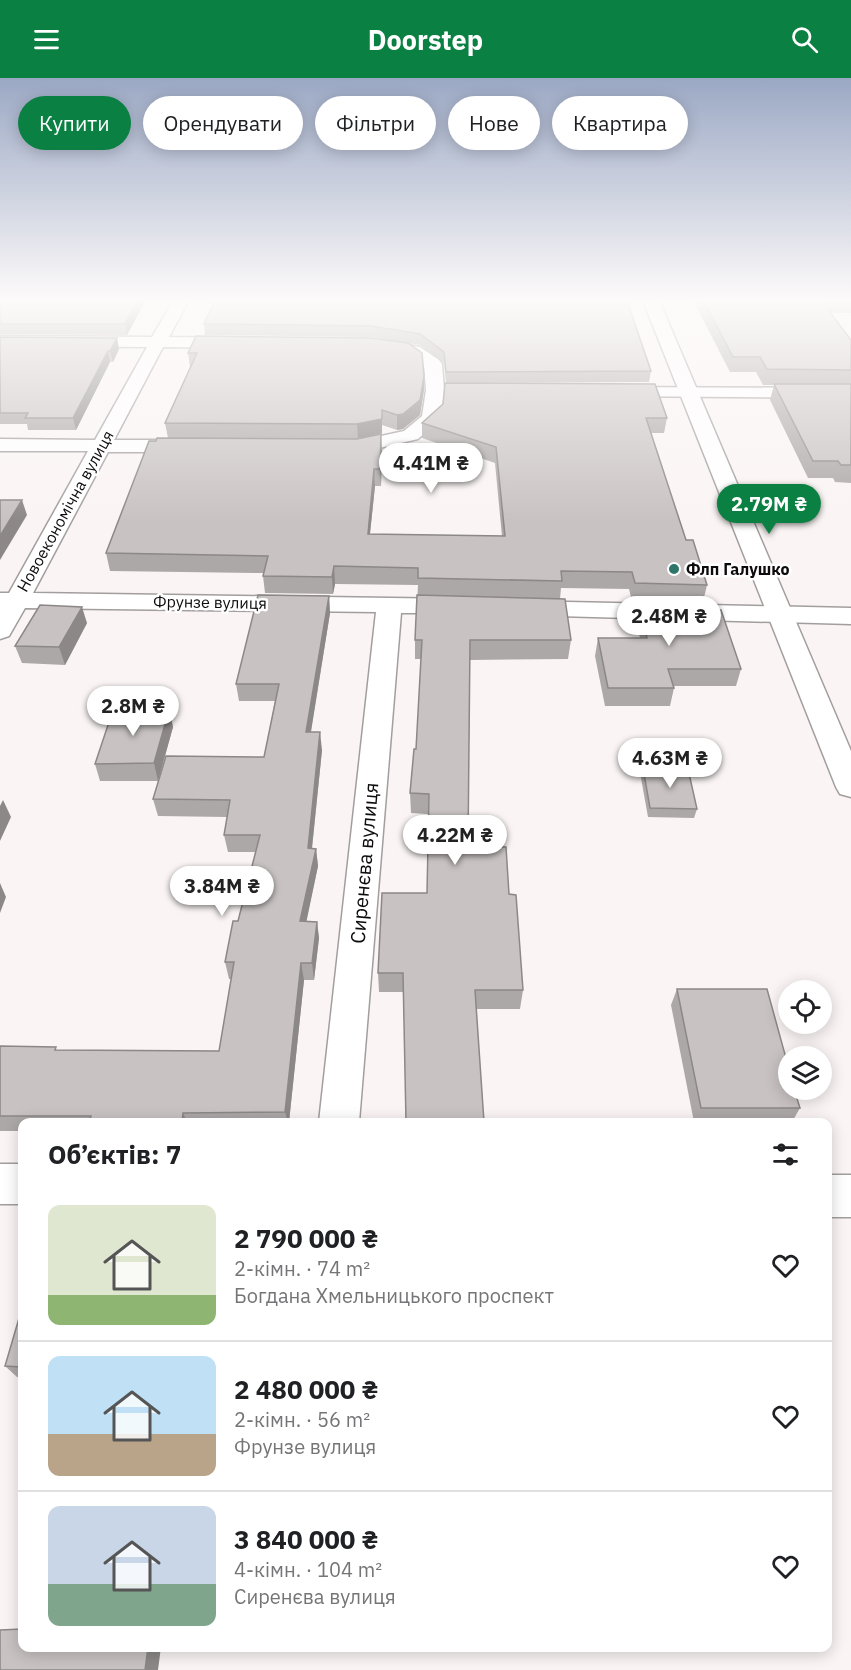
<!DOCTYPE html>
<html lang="uk">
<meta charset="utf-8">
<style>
:root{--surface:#fff;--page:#f2f2f2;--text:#202124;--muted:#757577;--line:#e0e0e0;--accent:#0b8043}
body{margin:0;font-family:"IBM Plex Sans",sans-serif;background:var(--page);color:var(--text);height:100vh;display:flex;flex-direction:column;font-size:22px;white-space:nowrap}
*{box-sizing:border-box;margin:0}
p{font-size:20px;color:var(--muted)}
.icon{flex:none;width:33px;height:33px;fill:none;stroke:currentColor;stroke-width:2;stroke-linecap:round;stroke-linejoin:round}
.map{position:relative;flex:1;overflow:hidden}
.drawer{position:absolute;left:18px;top:1040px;width:814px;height:534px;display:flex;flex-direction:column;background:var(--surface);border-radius:12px;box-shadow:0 3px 15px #0003}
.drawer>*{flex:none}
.top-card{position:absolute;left:18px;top:18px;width:816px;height:54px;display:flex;gap:12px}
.fabs{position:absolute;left:778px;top:902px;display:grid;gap:12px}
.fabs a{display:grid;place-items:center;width:54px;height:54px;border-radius:50%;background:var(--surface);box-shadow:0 3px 15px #0003;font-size:30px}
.price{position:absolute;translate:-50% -51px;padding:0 14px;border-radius:21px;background:#fff;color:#222;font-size:20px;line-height:39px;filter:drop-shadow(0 2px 3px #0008)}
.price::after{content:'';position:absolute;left:50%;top:36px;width:18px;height:14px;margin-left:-9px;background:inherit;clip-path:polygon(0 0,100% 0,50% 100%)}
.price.active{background:var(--accent);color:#fff}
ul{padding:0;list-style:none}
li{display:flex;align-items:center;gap:18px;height:150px;padding:0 30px}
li+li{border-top:2px solid var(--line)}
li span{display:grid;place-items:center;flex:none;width:168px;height:120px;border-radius:12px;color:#555}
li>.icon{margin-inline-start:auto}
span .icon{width:72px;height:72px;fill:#fffc;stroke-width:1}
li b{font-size:26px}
h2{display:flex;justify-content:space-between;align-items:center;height:72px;padding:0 30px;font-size:26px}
.chip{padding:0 21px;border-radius:27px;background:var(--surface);box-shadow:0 3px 15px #0003;font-size:21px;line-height:54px}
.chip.active{background:var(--accent);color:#fff}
header{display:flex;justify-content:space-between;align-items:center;height:78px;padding:0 30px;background:var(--accent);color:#fff;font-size:27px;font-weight:700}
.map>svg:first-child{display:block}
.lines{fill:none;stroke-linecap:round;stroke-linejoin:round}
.minor-casing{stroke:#a29e9d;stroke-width:3}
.major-casing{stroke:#a29e9d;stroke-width:3}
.minor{fill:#fff;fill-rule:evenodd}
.major{fill:#fff;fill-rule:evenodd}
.wall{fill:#aca8a7}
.shaded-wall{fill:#8c8888}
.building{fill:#c8c3c2;stroke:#8c8888;stroke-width:1.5}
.poi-dot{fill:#30756a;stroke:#fff;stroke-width:2}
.labels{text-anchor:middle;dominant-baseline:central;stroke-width:5;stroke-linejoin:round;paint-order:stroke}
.far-street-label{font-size:16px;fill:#0d0b0b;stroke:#fff}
.far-poi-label{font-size:16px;font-weight:bold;fill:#0d0b0b;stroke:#fff;text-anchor:start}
.street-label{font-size:20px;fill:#0d0b0b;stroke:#fff}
</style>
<header><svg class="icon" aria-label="menu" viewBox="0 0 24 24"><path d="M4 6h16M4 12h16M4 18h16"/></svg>Doorstep<svg class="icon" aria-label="search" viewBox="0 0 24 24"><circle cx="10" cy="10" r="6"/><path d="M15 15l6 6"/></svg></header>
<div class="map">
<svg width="851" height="1592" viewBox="0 0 851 1592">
<rect width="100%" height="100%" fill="#faf5f4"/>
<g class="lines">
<defs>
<g id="minor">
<polygon points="175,220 190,220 169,259 239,260 247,265 239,270 163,269 114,362 193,362 200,364 203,368 200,372 193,374 108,374 33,515 460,521 469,523 472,528 469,533 460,535 401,535 359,1044 319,1044 376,534 25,530 9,558 0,561 0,515 9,515 88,373 0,373 0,361 95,362 147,269 0,268 0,258 152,259"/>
<polygon points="380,263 420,269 439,282 442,286 444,312 441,340 418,361 358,375 331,373 328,369 331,365 358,363 404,353 422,338 426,312 424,288 409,277 374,272 372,268 374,264"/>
<polygon points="614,309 851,310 851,320 608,318 605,314 608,310"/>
<polygon points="521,523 851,530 851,546 521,537 512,535 509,530 512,525"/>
<rect x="0" y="1086" width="22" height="40"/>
<rect x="828" y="1097" width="23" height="42"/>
</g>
<polygon id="major" points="642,220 658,220 851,673 851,719 840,716 836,709"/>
</defs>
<use href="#minor" class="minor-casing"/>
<use href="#major" class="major-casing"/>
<use href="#minor" class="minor"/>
<use href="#major" class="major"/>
</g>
<g class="wall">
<polygon points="0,220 173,220 171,223 145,223 127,257 0,256"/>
<polygon points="190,220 626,220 651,293 649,304 446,305 444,285 420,267 371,259 205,257 204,246 215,223 191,223"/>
<polygon points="692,220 851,220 851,235 830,235 851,262 851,405 835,404 833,400 808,400 770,322 774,307 763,307 756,294 730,294"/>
<polygon points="196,258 424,298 424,312 420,337 403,351 397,352 382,347 382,355 358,361 168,360 165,345 190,289 188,275"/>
<polygon points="0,259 117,260 119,271 113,284 110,284 76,352 28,352 27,346 0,346"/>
<polygon points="443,326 667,340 664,355 651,355 686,462 707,507 703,524 632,523 629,511 561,510 560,521 571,562 568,581 470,582 468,768 509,816 523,912 520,931 476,931 404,914 379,914 378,895 427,815 428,736 411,735 410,715 416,671 421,581 415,581 415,562 418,507 335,506 333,516 265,515 263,498 263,495 110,493 106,475 382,372 381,408 375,408 370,456 502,458 495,385 422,360 422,345"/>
<polygon points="329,518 330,535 311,654 322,672 312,771 316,771 318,788 306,843 317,844 319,860 314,902 304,902 289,1044 22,1044 22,1053 0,1053 0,968 58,972 219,973 231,901 229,901 225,884 238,843 256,774 228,774 224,757 227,739 158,738 153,721 264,679 275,623 239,623 236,606"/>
<polygon points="639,526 715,532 741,591 736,608 673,608 674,610 670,628 605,628 595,578 598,560 640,560 636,543"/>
<polygon points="87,545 65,587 22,585 15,568"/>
<polygon points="169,632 173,649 158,703 100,703 95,686"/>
<polygon points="643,690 697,731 694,740 648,739 641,700"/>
<polygon points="677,911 800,1030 792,1044 694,1044 671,927"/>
<polygon points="22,1230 22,1299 17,1299 5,1288"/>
</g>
<g class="shaded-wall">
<polygon points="139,220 145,220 145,223 127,257 125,246"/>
<polygon points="117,260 119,271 113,284 110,273"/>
<polygon points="108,273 110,284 76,352 73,340"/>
<polygon points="424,298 424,312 420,337 403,351 397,352 397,337"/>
<polygon points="382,332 382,355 358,361 357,346"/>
<polygon points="381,356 382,372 381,408 380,391"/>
<polygon points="374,391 375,408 368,473 368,456"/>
<polygon points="22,422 27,437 0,482 0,458"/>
<polygon points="334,488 335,506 333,516 332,499"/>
<polygon points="329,518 330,535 308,671 306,654"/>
<polygon points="82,529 87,545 65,587 59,569"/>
<polygon points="169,632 173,649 158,703 154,685"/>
<polygon points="320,654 322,672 310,788 308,770"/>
<polygon points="3,722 11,739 0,763 0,728"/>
<polygon points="316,771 318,788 303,860 300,843"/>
<polygon points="0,805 6,819 0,835"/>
<polygon points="317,844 319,860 314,902 312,885"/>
<polygon points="301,885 304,902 289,1044 288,1044 285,1034"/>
<polygon points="183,1035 187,1044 182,1044"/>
<polygon points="148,1569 161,1569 158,1592 145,1592"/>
</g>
<g class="building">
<polygon points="0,220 139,220 125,246 0,246"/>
<polygon points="216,220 626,220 651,293 446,294 444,274 420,256 371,248 204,246"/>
<polygon points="702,220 851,220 851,221 819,220 851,262 851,292 767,291 760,279 733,279"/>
<polygon points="196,258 370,260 408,265 422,275 424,298 420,322 403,336 397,337 382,332 382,341 357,346 165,345 197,275 188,275"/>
<polygon points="0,259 117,260 110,273 108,273 73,340 25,340 28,335 0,335"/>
<polygon points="445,305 655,306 667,340 646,340 686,462 693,462 707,507 635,505 632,494 561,493 562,503 418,500 418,490 334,488 332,499 263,498 268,478 106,475 149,363 156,363 157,360 357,361 381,356 380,391 374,391 368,456 505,458 496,369 422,345 443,326"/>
<polygon points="774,306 851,306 851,387 841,387 838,383 813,383"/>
<polygon points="0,422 22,422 0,458"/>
<polygon points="258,517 329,518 306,654 320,654 308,770 316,771 300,843 317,844 312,885 301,885 285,1034 183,1035 182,1044 89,1044 91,1038 0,1038 0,968 56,969 55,972 219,973 234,884 225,884 233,843 238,843 260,757 224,757 230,722 153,721 166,678 264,679 279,606 236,606"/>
<polygon points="417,517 565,521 571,562 470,562 468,768 506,769 509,816 516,817 523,912 475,912 484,1044 406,1044 403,895 378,895 382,815 427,815 429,716 410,715 414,671 416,671 422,562 415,562"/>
<polygon points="639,526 713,528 715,532 721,532 741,591 668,591 674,610 608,610 598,560 647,560"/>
<polygon points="40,527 82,529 59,569 15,568"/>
<polygon points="113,632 169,632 154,685 95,686"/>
<polygon points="643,690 688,691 697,731 650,730"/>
<polygon points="677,911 767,911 789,991 789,1011 794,1011 800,1030 701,1030"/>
<polygon points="22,1230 22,1289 5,1288"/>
<polygon points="22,1551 22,1569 148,1569 145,1592 0,1592 0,1552"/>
</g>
<linearGradient id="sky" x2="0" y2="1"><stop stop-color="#9ba8c4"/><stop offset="0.5" stop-color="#fdfafa"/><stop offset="1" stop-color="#fdfafa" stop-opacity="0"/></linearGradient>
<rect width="851" height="443" fill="url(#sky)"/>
<circle class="poi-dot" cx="674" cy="491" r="6"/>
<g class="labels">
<g class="far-street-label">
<text transform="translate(65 433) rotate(-61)">Новоекономічна вулиця</text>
<text transform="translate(210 524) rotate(1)">Фрунзе вулиця</text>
</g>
<g class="far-poi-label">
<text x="686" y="491">Флп Галушко</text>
</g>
<g class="street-label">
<text transform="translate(364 785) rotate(-85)">Сиренєва вулиця</text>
</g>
</g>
</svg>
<div class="fabs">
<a><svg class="icon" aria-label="locate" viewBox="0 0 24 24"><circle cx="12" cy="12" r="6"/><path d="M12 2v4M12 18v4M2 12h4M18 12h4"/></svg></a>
<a><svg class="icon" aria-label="layers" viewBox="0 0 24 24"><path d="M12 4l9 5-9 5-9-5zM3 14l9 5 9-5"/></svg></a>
</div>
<b class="price" style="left:431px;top:416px">4.41M ₴</b>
<b class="price active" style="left:769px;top:457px">2.79M ₴</b>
<b class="price" style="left:669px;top:569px">2.48M ₴</b>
<b class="price" style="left:133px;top:659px">2.8M ₴</b>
<b class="price" style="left:670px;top:711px">4.63M ₴</b>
<b class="price" style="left:455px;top:788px">4.22M ₴</b>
<b class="price" style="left:222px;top:839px">3.84M ₴</b>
<div class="top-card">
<a class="chip active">Купити</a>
<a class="chip">Орендувати</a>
<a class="chip">Фільтри</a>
<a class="chip">Нове</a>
<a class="chip">Квартира</a>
</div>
<section class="drawer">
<h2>Об’єктів: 7<svg class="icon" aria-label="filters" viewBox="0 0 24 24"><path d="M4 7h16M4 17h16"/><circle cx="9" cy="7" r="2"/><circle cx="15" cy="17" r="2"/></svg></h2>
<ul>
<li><span style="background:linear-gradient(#dfe7d0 75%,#8fb573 0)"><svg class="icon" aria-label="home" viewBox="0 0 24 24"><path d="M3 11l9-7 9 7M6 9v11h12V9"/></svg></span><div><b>2 790 000 ₴</b><p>2-кімн. · 74 m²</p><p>Богдана Хмельницького проспект</p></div><svg class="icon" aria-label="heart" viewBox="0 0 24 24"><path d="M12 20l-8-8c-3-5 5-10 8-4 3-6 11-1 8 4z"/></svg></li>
<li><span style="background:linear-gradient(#bfe0f5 65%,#b9a48a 0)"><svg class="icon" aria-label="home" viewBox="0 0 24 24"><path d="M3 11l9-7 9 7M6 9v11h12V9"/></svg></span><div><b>2 480 000 ₴</b><p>2-кімн. · 56 m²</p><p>Фрунзе вулиця</p></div><svg class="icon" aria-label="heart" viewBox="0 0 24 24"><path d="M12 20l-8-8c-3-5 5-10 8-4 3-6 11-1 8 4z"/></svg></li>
<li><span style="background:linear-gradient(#c9d6e8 65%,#7fa58c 0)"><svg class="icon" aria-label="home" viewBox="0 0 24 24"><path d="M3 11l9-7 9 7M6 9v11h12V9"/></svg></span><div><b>3 840 000 ₴</b><p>4-кімн. · 104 m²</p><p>Сиренєва вулиця</p></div><svg class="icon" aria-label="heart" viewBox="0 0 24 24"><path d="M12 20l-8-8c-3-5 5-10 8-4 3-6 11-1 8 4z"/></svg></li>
</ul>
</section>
</div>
